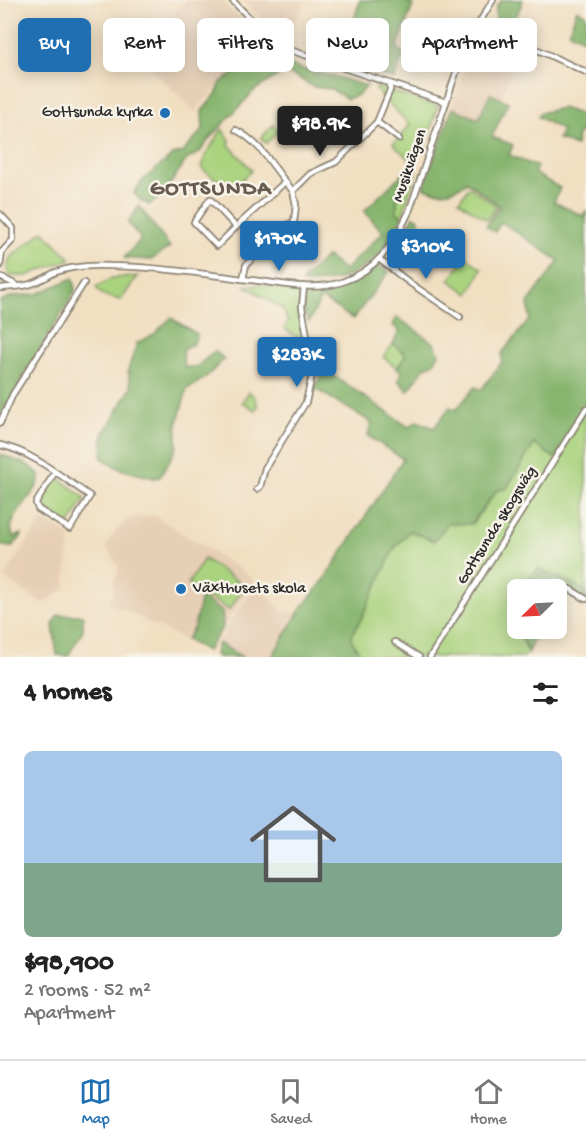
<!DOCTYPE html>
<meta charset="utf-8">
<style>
:root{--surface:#fff;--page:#f2f2f2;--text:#222;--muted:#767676;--line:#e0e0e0;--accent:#1f6fb2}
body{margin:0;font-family:"Gochi Hand",sans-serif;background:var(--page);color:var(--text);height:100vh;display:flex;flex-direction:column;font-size:22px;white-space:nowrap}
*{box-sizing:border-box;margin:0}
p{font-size:20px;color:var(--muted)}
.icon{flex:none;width:33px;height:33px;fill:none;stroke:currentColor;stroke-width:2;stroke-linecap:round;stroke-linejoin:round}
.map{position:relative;height:657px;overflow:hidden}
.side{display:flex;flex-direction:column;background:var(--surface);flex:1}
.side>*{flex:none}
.banner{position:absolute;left:18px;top:18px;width:550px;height:54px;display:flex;gap:12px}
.needle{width:39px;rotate:246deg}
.fabs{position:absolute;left:507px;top:579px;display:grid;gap:12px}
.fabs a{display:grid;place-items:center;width:60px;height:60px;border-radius:9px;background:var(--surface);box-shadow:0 3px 15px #0003;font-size:30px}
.price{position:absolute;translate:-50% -51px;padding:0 14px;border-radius:6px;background:var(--accent);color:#fff;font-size:20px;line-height:39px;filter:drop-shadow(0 2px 3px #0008)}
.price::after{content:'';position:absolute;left:50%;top:36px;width:18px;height:14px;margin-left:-9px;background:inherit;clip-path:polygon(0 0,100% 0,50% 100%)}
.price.selected{background:#222;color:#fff}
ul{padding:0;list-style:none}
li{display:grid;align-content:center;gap:12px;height:318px;padding:0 24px}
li+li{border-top:2px solid var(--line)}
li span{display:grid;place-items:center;height:186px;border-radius:9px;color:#555}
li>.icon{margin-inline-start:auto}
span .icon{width:108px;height:108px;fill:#fffc;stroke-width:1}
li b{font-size:26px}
h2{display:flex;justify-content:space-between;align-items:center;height:72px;padding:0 24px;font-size:26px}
.pill{padding:0 21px;border-radius:9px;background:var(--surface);box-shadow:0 3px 15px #0003;font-size:21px;line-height:54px}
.pill.selected{background:var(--accent);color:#fff}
.tabs{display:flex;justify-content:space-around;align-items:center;height:84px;border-top:2px solid var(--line);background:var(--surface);font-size:16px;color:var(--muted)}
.tabs a{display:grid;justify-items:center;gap:3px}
.tabs .selected{color:var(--accent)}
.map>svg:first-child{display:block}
.built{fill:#e7cfb6}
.green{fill:#aad37f;stroke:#6a7f55;stroke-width:1.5}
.forest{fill:#87b56e;stroke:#59704c;stroke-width:1.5}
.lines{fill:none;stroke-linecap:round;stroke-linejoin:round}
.street-casing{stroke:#8e8576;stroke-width:8}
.street{stroke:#fff;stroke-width:4.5}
.poi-dot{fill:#1f6fb2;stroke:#f7f3e8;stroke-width:2}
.labels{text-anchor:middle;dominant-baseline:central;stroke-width:5;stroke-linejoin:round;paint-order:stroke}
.poi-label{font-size:16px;fill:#2b2b2b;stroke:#f7f3e8;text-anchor:end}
.street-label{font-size:16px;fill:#2b2b2b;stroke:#f7f3e8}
.district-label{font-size:22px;font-weight:bold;letter-spacing:1.5px;fill:#665b4c;stroke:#f7f3e8}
</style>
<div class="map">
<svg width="586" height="657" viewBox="0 0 586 657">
<rect width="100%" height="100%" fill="#f7f3e8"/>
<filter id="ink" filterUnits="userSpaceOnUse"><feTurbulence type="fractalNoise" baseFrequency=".0167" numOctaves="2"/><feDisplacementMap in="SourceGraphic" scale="12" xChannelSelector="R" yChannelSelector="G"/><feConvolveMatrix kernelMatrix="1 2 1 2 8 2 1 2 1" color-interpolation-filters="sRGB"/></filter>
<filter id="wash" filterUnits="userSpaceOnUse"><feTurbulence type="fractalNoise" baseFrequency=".008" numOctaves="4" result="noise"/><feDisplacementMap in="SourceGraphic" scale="24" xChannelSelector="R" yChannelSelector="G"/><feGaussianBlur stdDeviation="1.35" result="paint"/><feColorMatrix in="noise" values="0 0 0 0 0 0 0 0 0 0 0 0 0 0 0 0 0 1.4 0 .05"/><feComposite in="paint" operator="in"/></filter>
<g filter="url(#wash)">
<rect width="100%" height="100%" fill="#f1dfc2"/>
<g class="built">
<polygon points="186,0 221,0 254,32 245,41 253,52 194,112 138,55"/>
<polygon points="243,0 304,0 301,13 281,37"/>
<polygon points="480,31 522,46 482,144 443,126"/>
<polygon points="153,515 244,572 252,579 253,583 207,651 108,602 113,596 114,581 119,569 111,553 106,548 107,544 116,531 130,518 147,517"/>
<polygon points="43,519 70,536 65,589 43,603 3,578"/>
<polygon points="257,584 284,613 299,613 272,657 242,657 218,643 234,616"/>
</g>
<g class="green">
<polygon points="377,87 438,106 426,144 417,151 415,161 416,172 402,217 397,212 397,200 403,177 402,174 413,163 393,144 410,125 376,90"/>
<polygon points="273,125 279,131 266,143 261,138"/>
<polygon points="222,129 230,140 229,145 252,170 232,190 202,169 205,156"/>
<polygon points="469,187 497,206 487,220 459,201"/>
<polygon points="43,231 71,259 26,276 9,276 7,266 10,258"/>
<polygon points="466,257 482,269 469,294 449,280"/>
<path d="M138,276L121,300C111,297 100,297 96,287L112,278Z"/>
<polygon points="259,285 296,290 300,294 299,315 305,342 284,329 288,322 283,309 246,286"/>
<polygon points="393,344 406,355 397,368 383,357"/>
<polygon points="249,392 254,396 258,406 255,410 242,402"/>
<path d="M586,409V591L539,569L529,578L522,589L518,590C517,596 514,598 513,604C510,616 523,640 528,652L524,657H360V654L351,639V636L360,621L394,549L410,530L448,523L472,524L497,490L506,489L534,444L554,458Z"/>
<polygon points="57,477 85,498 71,523 67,524 43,508 41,504"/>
<polygon points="204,559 245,586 229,610 188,584"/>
</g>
<g class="forest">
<polygon points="360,0 402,0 413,5 397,48 404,53 394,79 353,66 361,40 349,36"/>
<polygon points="502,0 523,0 511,30 504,31 496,23 496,7"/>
<polygon points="577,9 586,15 586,40 569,32"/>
<polygon points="271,53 295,67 312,72 329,75 367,86 358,95 347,99 331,89 313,87 299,78 285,72 280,74 255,90 210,138 200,152 186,160 163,195 149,205 140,200 134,193 143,180 173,155 183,152 203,129 202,111 217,93 221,82 231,76 250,59"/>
<path d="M490,94L508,102L492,137L513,145L509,155L537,167L534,173L560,188L554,202L583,216L586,211V409L555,458L534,444L506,489L497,490L471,524L448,523L434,541L410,531L394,549L360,621L351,636V639L360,654V657H272L300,610L324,580L403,459L368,436L371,422L314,388L325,370L409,427L417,421L434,428L450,407L456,410L475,387L481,390L502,362V353L530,319L528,303L559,261L501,222L495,232L486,226L500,206L467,182C450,193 441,195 423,187L453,108L478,119Z"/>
<polygon points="562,108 579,114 586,120 585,129 577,135 576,146 558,139 562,130 538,117 540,113"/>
<path d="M402,174L403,177L397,200V212L402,217C390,248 364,275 330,281C321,283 311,283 302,283L304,279L327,256L344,271L383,232L364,211Z"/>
<polygon points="139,206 170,247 151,260 124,258 141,239 128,223"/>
<polygon points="414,216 419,219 418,236 397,262 390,256"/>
<path d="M379,266L389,272L353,319L321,298L309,322L302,307L306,290C333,290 357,286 379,266Z"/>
<polygon points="73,278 75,285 75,291 13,394 0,420 0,301 13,296 37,294"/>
<polygon points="397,317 435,344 439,354 433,364 425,367 408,391 398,380 402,372 397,368 406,355 393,344 399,331 393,325"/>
<polygon points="171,318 197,334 194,343 183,350 184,367 196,367 215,351 224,359 205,378 187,389 177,425 177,447 160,477 154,478 120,469 102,458 103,435 131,388 128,370 137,343 153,335"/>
<path d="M0,454L30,466L39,474C39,477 39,481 38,484C33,497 2,522 14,537L22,534L21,537L12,547L3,546L0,545Z"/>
<polygon points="539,569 586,591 586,599 570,589 557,607 556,590 522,590 529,578"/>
<polygon points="201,597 222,612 223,627 207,651 186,640 194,627"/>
<polygon points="58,615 83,615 83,630 68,656 57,655 53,625"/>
<polygon points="518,628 538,629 528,652"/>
<polygon points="218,643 242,657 217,657 215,654"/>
</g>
</g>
<g filter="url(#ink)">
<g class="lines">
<defs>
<g id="street">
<polyline points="232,0 274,43 284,48 446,102"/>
<polyline points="479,23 586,72"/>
<polyline points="377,122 390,90 390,84"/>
<path d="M236,130C262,143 274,170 293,191L310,174L336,162L377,122L399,139"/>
<polygon points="210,199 236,227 217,246 194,222"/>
<polyline points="0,214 13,228 13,240 0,254"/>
<polyline points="236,227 285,182"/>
<polyline points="379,259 410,283 460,317"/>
<polyline points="0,266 2,252"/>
<polyline points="0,277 17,285"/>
<polyline points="243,279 246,265 283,227 294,222 296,205 293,191"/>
<path d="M0,288C9,287 19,287 27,285C37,283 47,276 56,272C72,266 93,265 111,266C157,267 205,274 251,280C280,283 313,292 342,282C377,270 394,244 409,212L458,67L471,36L493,0"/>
<polyline points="0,423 13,394 84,283"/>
<path d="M0,445C33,452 63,478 90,496L70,529L38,509L36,503L55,472"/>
<polyline points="257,489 260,487 265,468 306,402 313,371 302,307 304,286"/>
<polyline points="570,589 586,599"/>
<polyline points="395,642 419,657"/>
<polyline points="430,657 586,409"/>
</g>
</defs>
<use href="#street" class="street-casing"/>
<use href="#street" class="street"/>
</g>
</g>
<g class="poi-dot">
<circle cx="165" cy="113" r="6"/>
<circle cx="181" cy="589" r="6"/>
</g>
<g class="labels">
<g class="poi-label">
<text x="153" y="113">Gottsunda kyrka</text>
<text x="193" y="589" text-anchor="start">Växthusets skola</text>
</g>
<g class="street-label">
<text transform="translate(411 166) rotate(-71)">Musikvägen</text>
<text transform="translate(498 526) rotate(-58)">Gottsunda skogsväg</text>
</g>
<g class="district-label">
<text x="211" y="190">GOTTSUNDA</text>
</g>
</g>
</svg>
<div class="fabs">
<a><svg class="needle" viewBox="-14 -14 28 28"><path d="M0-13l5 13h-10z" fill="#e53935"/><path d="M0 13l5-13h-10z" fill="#767676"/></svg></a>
</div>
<b class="price selected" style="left:320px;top:157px">$98.9K</b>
<b class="price" style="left:279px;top:272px">$170K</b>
<b class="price" style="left:426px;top:280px">$310K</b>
<b class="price" style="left:297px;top:388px">$283K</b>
<div class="banner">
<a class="pill selected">Buy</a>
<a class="pill">Rent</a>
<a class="pill">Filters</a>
<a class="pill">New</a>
<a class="pill">Apartment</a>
</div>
</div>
<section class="side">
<h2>4 homes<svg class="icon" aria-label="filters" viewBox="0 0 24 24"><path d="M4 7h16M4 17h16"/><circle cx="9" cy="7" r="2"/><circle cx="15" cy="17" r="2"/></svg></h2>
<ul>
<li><span style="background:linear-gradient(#a9c7e8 60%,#7fa58c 0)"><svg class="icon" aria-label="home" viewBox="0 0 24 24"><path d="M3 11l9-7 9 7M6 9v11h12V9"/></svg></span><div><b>$98,900</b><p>2 rooms · 52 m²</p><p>Apartment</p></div></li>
</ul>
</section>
<nav class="tabs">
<a class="selected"><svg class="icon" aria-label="map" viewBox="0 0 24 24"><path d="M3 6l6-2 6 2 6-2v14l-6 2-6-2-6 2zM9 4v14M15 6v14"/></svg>Map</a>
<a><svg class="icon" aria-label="saved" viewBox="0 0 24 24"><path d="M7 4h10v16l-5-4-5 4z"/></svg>Saved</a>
<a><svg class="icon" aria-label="home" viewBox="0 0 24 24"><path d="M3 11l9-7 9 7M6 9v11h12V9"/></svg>Home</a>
</nav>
